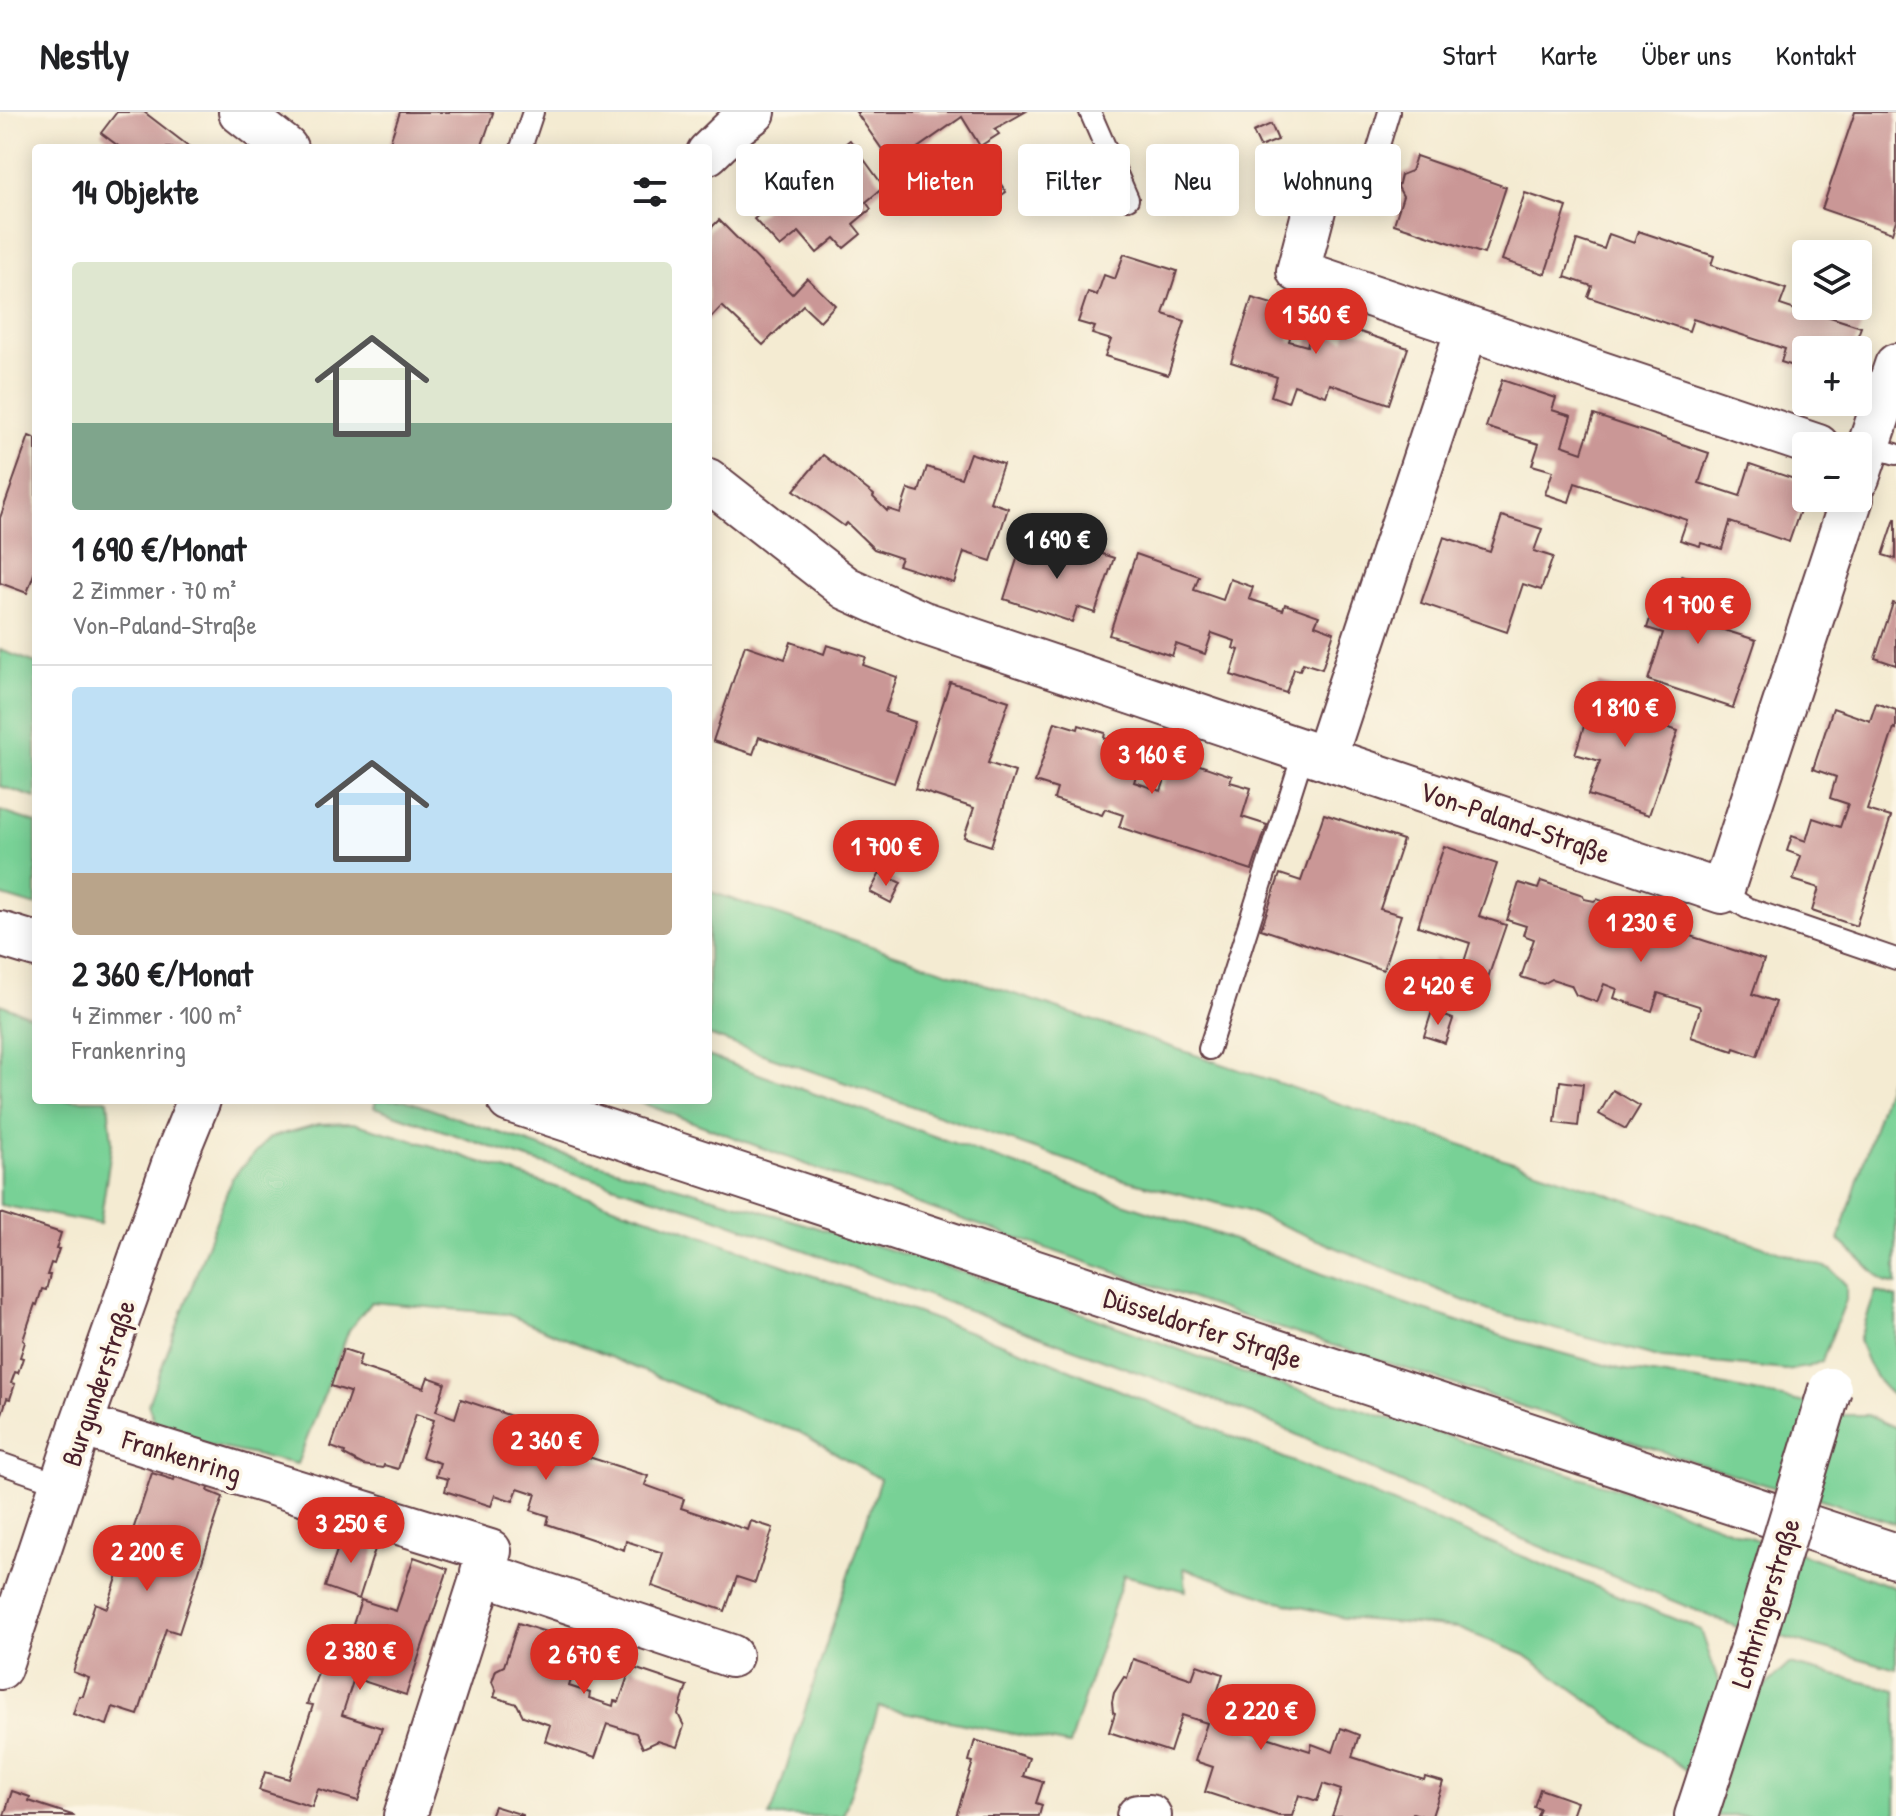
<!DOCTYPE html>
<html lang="de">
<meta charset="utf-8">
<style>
:root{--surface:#fff;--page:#f2f2f2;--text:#202124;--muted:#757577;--line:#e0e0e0;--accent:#d93025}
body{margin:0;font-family:"Patrick Hand",sans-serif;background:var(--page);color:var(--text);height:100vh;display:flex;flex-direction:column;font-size:30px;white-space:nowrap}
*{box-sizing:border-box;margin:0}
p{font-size:26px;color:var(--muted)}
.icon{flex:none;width:44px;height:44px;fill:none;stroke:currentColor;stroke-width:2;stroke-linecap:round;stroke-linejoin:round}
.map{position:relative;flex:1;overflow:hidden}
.sheet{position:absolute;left:32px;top:32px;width:680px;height:960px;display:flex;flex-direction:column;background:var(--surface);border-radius:8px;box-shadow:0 4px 20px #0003}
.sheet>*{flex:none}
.hud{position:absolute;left:736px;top:32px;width:760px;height:72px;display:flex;gap:16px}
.tools{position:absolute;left:1792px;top:128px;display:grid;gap:16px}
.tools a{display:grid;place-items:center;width:80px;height:80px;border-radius:8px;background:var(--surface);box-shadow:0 4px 20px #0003;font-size:40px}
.price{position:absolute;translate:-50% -68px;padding:0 18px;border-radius:28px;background:var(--accent);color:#fff;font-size:26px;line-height:52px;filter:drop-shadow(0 2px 4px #0008)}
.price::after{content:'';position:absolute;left:50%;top:48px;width:24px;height:18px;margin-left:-12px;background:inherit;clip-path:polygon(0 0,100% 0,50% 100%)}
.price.active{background:#222;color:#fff}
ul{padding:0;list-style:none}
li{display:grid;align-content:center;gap:16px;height:424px;padding:0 40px}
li+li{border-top:2px solid var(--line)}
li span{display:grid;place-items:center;height:248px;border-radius:8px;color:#555}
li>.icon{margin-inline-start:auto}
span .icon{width:144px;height:144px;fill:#fffc;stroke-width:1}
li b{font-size:34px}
h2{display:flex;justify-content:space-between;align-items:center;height:96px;padding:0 40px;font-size:34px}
.chip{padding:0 28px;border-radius:8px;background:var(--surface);box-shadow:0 4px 20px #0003;font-size:28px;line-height:72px}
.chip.active{background:var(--accent);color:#fff}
header{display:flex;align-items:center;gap:48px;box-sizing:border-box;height:112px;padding:0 40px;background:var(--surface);border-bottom:2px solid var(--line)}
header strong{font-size:38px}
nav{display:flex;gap:44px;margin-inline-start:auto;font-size:28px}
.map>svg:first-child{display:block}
.green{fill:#78d196;stroke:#617860;stroke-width:2}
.building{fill:#ca9796}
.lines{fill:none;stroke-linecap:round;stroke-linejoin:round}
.lane-casing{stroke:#643e44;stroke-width:24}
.street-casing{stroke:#643e44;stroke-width:46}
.secondary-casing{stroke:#643e44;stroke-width:48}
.lane{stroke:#fff;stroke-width:20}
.street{stroke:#fff;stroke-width:42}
.secondary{stroke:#fff;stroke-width:44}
.street-bridge-casing{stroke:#643e44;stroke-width:46;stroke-linecap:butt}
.street-bridge{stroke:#fff;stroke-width:42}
.labels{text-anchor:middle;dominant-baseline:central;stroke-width:7;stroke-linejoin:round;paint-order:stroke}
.street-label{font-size:28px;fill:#4a1f2b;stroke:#fcf5e5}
</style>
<header>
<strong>Nestly</strong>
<nav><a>Start</a><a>Karte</a><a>Über uns</a><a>Kontakt</a></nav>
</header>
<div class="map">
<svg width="1896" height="1704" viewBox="0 0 1896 1704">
<rect width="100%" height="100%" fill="#fcf5e5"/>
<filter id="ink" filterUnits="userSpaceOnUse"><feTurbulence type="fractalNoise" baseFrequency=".0125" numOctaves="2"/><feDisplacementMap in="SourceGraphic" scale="16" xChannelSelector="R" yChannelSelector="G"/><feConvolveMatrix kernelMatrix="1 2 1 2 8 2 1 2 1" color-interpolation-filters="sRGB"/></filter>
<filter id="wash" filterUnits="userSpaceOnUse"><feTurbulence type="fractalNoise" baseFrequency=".006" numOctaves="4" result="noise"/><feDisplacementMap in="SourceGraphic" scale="32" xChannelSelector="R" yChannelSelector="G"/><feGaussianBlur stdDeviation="1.8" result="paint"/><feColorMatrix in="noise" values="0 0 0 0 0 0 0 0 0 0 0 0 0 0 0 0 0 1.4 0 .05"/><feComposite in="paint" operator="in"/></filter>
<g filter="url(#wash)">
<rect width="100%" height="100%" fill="#f4ebd2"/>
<g class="green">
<polygon points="0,538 36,551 36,686 0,674"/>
<polygon points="0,699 36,711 36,794 0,783"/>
<polygon points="708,779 1831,1157 1846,1173 1846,1188 1822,1249 1808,1255 1786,1258 1662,1246 1489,1199 1245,1098 1121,1067 708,923"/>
<polygon points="0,892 36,906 36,988 108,988 112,1030 100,1112 0,1093"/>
<polygon points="708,944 1117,1089 1215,1121 1370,1180 1514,1228 1620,1257 1711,1271 1815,1293 1791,1381 1242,1204 837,1064 634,988 708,988"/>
<polygon points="1896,945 1896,1173 1885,1170 1839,1128"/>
<polygon points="376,988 405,988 546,1037 759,1098 1008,1174 1240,1260 1638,1383 1768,1432 1739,1516 1522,1427 1252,1302 700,1100 496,1037 374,995"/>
<polygon points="353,1011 429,1033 677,1115 1037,1244 1701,1518 1722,1580 1695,1665 1525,1543 1458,1516 1344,1506 1275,1488 1184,1456 1186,1479 1124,1463 1069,1633 879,1595 843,1704 769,1704 773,1697 880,1367 799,1320 753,1305 507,1202 371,1190 349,1218 297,1352 159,1323 148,1292 232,1066 269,1026 318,1012"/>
<path d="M1876,1179L1896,1186V1286C1875,1271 1867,1251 1859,1228Z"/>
<polygon points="1835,1303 1867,1303 1896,1316 1896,1412 1809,1383"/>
<polygon points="1797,1440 1896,1476 1896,1557 1772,1522"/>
<polygon points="1789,1552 1896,1578 1896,1704 1713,1704 1748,1590"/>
</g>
<g id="blocks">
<g class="building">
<polygon points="117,0 144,0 191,36 121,36 101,21"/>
<polygon points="400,0 489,0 493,1 481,36 388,36"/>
<polygon points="856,0 1025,0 995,17 999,22 980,34 962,5 893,53"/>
<polygon points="1855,0 1896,0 1896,108 1892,121 1822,97"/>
<polygon points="1271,12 1278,28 1260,35 1253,20"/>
<polygon points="850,28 884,75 866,90 871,97 853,112 861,122 844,136 835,126 817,141 799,120 780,135 754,107 774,90 770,85 788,69 787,66 804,52 806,55 825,39 829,45"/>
<polygon points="1416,44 1506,75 1484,142 1394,112 1403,84 1398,75 1401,63 1411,59"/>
<polygon points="986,49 1006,80 985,95 964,64"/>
<polygon points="1525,81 1567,95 1545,162 1502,148"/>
<polygon points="719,108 792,182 807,166 835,193 820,209 803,193 763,233 722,194 708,209 708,119"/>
<polygon points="1638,119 1714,144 1711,153 1786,177 1780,193 1798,199 1799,195 1861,215 1854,234 1845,232 1843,238 1806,238 1806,258 1781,250 1785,237 1693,207 1689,219 1588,185 1592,174 1565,165 1577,128 1604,137 1609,122 1634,131"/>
<polygon points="1124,142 1177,159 1163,202 1185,209 1168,263 1105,244 1111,228 1092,222 1095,215 1078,210 1088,180 1097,183 1104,163 1115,167"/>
<polygon points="1252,186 1298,200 1289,229 1307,234 1312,217 1344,228 1348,216 1408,236 1389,292 1330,272 1326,284 1294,273 1288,290 1271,284 1277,265 1231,250"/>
<polygon points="1502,268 1556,286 1552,298 1571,304 1562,333 1582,340 1594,303 1709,341 1699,371 1719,377 1740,384 1750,352 1806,371 1806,381 1789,430 1730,410 1722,437 1701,431 1700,434 1680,428 1687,408 1575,371 1569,390 1545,382 1553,359 1532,353 1539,332 1486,315"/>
<polygon points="29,324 36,327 36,456 27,481 0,471 0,406"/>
<polygon points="970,341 1003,352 990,390 1008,396 991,449 964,440 954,471 898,453 901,446 874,437 847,411 844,414 794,378 823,343 874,383 873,385 887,399 888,397 900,401 908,377 919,380 927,355 961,366"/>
<polygon points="1502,404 1542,417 1534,439 1553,445 1541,478 1523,472 1507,520 1421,491 1444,425 1490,440"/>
<polygon points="1895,407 1896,407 1896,447 1883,443"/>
<polygon points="1023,429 1092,451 1096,440 1114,446 1095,501 1077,495 1072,510 1004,487"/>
<polygon points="1136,442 1199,464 1194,478 1223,488 1230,467 1253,475 1249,487 1283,498 1285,492 1319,504 1315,513 1334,520 1322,557 1303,551 1300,558 1294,557 1286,581 1231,563 1239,538 1233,536 1235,529 1212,521 1205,542 1176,532 1172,544 1109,523"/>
<polygon points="1682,464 1720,476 1708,513 1756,528 1733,596 1648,568 1663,521 1647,516 1658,482 1674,488"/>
<polygon points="1893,491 1896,492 1896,553 1875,546"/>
<polygon points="791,530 824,542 827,533 866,545 863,553 897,565 885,600 915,610 894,671 759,625 753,642 713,629 745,533 785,547"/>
<polygon points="950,570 1009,589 988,651 1015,660 991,734 964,725 974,696 915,677"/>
<polygon points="1598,571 1654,590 1647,609 1678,619 1649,703 1588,683 1600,649 1575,642"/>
<polygon points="1876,591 1896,598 1896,617 1894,616 1867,698 1891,705 1856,814 1812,799 1819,776 1793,768 1801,744 1787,739 1792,724 1806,729 1813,706 1840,715 1848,692 1830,686 1836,665 1813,657 1833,596 1870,609"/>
<polygon points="1055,610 1078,617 1079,613 1105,621 1104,626 1126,633 1123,642 1141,648 1134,670 1161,679 1171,650 1192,657 1194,651 1232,664 1230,670 1251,676 1242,705 1267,713 1252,758 1119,715 1123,703 1105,697 1102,703 1054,687 1057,677 1035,670"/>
<polygon points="1324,702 1403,728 1380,797 1401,803 1383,858 1261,817 1280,762 1301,769"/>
<polygon points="1444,734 1497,752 1479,804 1506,813 1480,889 1425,871 1434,846 1462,856 1470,831 1418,814"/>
<polygon points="880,761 901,771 891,791 870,780"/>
<polygon points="1541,769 1583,783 1584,787 1594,789 1597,787 1628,798 1625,806 1677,823 1678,820 1764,848 1752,882 1776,890 1757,944 1734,936 1733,939 1691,925 1700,897 1699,894 1658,881 1652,899 1614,886 1617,877 1604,872 1597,890 1576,883 1571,873 1552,867 1543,872 1521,865 1534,827 1523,823 1526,814 1507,808 1519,771 1538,777"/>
<polygon points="1432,899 1453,907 1445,931 1424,924"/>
<polygon points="1560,969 1583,972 1578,1014 1555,1011"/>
<polygon points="1613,978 1640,994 1626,1017 1599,1002"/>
<polygon points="0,1101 61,1121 56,1137 59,1137 54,1152 51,1151 47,1163 50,1163 46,1178 42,1177 37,1193 35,1192 23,1228 25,1230 20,1245 23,1246 18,1261 15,1260 11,1271 15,1272 10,1287 7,1286 1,1305"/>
<polygon points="343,1237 361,1243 358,1254 424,1276 428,1265 445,1271 436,1299 455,1306 461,1287 538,1313 532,1331 551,1337 549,1341 567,1348 570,1339 648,1364 645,1373 684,1387 681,1396 748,1418 751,1409 773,1416 755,1471 737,1465 725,1499 652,1474 663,1441 626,1429 624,1438 547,1412 549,1404 531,1398 536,1382 518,1376 513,1389 495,1383 491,1394 445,1379 448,1367 436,1364 440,1351 422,1345 434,1308 416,1302 398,1357 384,1353 383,1356 363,1353 344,1343 345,1340 331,1335 350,1280 331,1274"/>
<polygon points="180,1350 214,1361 208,1379 223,1385 179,1521 166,1517 138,1603 113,1595 107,1613 73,1602 79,1584 83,1584 89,1566 73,1560 95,1491 107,1496 152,1361 174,1368"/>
<polygon points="343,1420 377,1431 359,1487 325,1475"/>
<polygon points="414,1445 448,1457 406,1583 354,1566 342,1603 382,1616 358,1689 318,1677 312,1695 259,1678 265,1660 289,1667 313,1593 307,1592 320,1555 337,1561 361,1488 396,1499"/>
<polygon points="518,1511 583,1532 569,1574 590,1581 589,1586 613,1594 614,1589 619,1590 631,1555 687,1574 678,1602 684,1614 677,1635 658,1629 643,1636 636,1621 607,1612 595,1646 545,1629 550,1613 523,1604 517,1592 494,1585 496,1579 492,1570 496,1558 504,1554"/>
<polygon points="1133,1547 1192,1567 1197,1553 1223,1562 1211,1600 1232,1607 1230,1613 1310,1639 1312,1632 1333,1640 1341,1616 1359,1623 1352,1645 1424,1668 1425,1665 1443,1670 1432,1704 1422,1704 1413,1701 1412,1704 1332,1704 1341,1678 1323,1672 1317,1689 1299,1683 1292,1704 1279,1704 1205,1680 1213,1655 1195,1649 1207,1611 1182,1603 1170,1640 1109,1620 1115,1601 1113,1600 1112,1590 1114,1581 1124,1565 1127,1566"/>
<polygon points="975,1628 1029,1646 1023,1664 1043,1670 1036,1691 1042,1693 1039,1704 956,1704 973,1650 969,1649"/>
<polygon points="1540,1677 1577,1690 1572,1704 1537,1704 1540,1697 1534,1695"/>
<polygon points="12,1679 30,1685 29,1689 75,1704 4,1704"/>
<polygon points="494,1694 523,1703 523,1704 490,1704"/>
</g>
</g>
</g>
<g filter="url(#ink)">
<use href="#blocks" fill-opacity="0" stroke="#643e44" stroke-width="2"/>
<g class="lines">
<defs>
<g id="lane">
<polyline points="1090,0 1128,87"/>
<polyline points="521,36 533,0"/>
<polyline points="1314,98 1369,66 1389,0"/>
<polyline points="1868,334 1896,342"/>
<polyline points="1722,780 1747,796 1896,847"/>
<polyline points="1209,937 1304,639"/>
<polyline points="0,1351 63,1373"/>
</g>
<g id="street">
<polyline points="240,0 286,36"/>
<polyline points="708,41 738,12 754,0"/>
<polyline points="1314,98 1298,159 1818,334"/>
<polyline points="1858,366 1896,253"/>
<polyline points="708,368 846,476 921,510 1722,780 1852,386"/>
<polyline points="1325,646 1467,217"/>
<polyline points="81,1313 490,1439 405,1704"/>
<polyline points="482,1461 731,1544"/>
<polyline points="0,1556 81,1313 176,1044 199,988"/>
<polyline points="1138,1704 1150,1704"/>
<polyline points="1696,1704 1753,1530"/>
</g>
<g id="secondary">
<polyline points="0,822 36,833"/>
<polyline points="510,988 1896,1444"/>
</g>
</defs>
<use href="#lane" class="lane-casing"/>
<use href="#street" class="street-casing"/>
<use href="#secondary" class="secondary-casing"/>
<use href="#lane" class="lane"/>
<use href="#street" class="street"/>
<use href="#secondary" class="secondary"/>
<defs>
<polyline id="street-bridge" points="1753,1530 1830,1277"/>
</defs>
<use href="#street-bridge" class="street-bridge-casing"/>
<use href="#street-bridge" class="street-bridge"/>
</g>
</g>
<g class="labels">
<g class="street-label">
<text transform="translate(1515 710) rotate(19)">Von-Paland-Straße</text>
<text transform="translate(1203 1216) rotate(18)">Düsseldorfer Straße</text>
<text transform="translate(98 1271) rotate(-71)">Burgunderstraße</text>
<text transform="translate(182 1344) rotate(17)">Frankenring</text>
<text transform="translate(1765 1491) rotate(-73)">Lothringerstraße</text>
</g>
</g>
</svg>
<div class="tools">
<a><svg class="icon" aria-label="layers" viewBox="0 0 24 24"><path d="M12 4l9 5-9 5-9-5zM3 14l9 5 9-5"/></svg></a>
<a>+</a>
<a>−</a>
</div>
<b class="price" style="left:1316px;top:244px">1 560 €</b>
<b class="price active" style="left:1057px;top:469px">1 690 €</b>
<b class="price" style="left:1698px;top:534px">1 700 €</b>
<b class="price" style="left:1625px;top:637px">1 810 €</b>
<b class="price" style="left:1152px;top:684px">3 160 €</b>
<b class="price" style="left:886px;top:776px">1 700 €</b>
<b class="price" style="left:1641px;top:852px">1 230 €</b>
<b class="price" style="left:1438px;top:915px">2 420 €</b>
<b class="price" style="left:546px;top:1370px">2 360 €</b>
<b class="price" style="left:351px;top:1453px">3 250 €</b>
<b class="price" style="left:147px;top:1481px">2 200 €</b>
<b class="price" style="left:360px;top:1580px">2 380 €</b>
<b class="price" style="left:584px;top:1584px">2 670 €</b>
<b class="price" style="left:1261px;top:1640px">2 220 €</b>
<div class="hud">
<a class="chip">Kaufen</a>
<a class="chip active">Mieten</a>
<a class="chip">Filter</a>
<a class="chip">Neu</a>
<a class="chip">Wohnung</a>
</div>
<section class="sheet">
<h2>14 Objekte<svg class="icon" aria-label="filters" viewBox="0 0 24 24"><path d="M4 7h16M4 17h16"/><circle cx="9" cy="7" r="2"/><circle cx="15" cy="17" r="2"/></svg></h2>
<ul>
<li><span style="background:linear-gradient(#dfe7d0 65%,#7fa58c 0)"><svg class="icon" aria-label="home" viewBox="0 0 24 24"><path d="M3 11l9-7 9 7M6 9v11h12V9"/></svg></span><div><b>1 690 €/Monat</b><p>2 Zimmer · 70 m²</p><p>Von-Paland-Straße</p></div></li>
<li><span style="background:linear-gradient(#bfe0f5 75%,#b9a48a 0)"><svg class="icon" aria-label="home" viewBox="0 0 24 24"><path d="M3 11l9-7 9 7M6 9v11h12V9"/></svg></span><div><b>2 360 €/Monat</b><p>4 Zimmer · 100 m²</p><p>Frankenring</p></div></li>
</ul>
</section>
</div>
